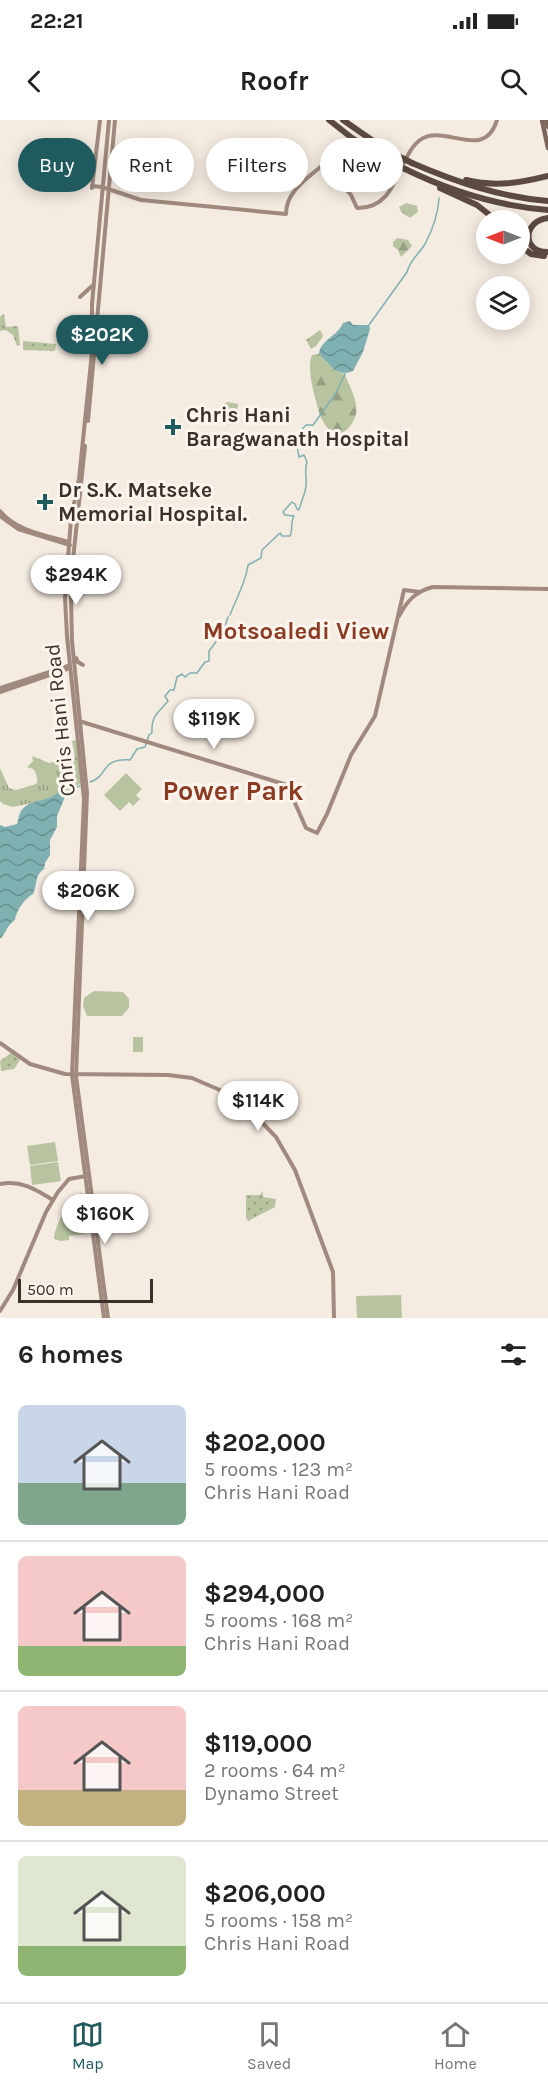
<!DOCTYPE html>
<meta charset="utf-8">
<style>
:root{--surface:#fff;--page:#f2f2f2;--text:#222;--muted:#767676;--line:#e0e0e0;--accent:#1f5a5e}
body{margin:0;font-family:Karla,sans-serif;background:var(--page);color:var(--text);height:100vh;display:flex;flex-direction:column;font-size:22px;white-space:nowrap}
*{box-sizing:border-box;margin:0}
p{font-size:20px;color:var(--muted)}
.icon{flex:none;width:33px;height:33px;fill:none;stroke:currentColor;stroke-width:2;stroke-linecap:round;stroke-linejoin:round}
.map{position:relative;height:1198px;overflow:hidden}
.details{display:flex;flex-direction:column;background:var(--surface);flex:1}
.details>*{flex:none}
.top-card{position:absolute;left:18px;top:18px;width:513px;height:54px;display:flex;gap:12px}
.needle{width:39px;rotate:270deg}
.buttons{position:absolute;left:476px;top:90px;display:grid;gap:12px}
.buttons a{display:grid;place-items:center;width:54px;height:54px;border-radius:50%;background:var(--surface);box-shadow:0 3px 15px #0003;font-size:30px}
.scale{position:absolute;left:18px;bottom:15px;width:135px;box-sizing:border-box;padding-left:6px;border:3px solid #3b302b;border-top:0;font-size:16px;line-height:21px;white-space:nowrap;color:#3b302b;-webkit-text-stroke:4px #fbf5ee;paint-order:stroke}
.price{position:absolute;translate:-50% -51px;padding:0 14px;border-radius:21px;background:#fff;color:#222;font-size:20px;line-height:39px;filter:drop-shadow(0 2px 3px #0008)}
.price::after{content:'';position:absolute;left:50%;top:36px;width:18px;height:14px;margin-left:-9px;background:inherit;clip-path:polygon(0 0,100% 0,50% 100%)}
.price.current{background:var(--accent);color:#fff}
ul{padding:0;list-style:none}
li{display:flex;align-items:center;gap:18px;height:150px;padding:0 18px}
li+li{border-top:2px solid var(--line)}
li span{display:grid;place-items:center;flex:none;width:168px;height:120px;border-radius:9px;color:#555}
li>.icon{margin-inline-start:auto}
span .icon{width:72px;height:72px;fill:#fffc;stroke-width:1}
li b{font-size:26px}
h2{display:flex;justify-content:space-between;align-items:center;height:72px;padding:0 18px;font-size:26px}
.pill{padding:0 21px;border-radius:27px;background:var(--surface);box-shadow:0 3px 15px #0003;font-size:21px;line-height:54px}
.pill.current{background:var(--accent);color:#fff}
.status{display:flex;justify-content:space-between;align-items:center;height:42px;padding:0 30px;background:var(--surface);direction:ltr}
.status svg{height:16px;fill:currentColor}
header{display:flex;justify-content:space-between;align-items:center;height:78px;padding:0 18px;background:var(--surface);font-size:27px;font-weight:700}
.tabs{display:flex;justify-content:space-around;align-items:center;height:84px;border-top:2px solid var(--line);background:var(--surface);font-size:16px;color:var(--muted)}
.tabs a{display:grid;justify-items:center;gap:3px}
.tabs .current{color:var(--accent)}
.map>svg:first-child{display:block}
.grass{fill:url(#grass-tufts)}
.forest{fill:url(#forest-firs)}
.park{fill:url(#park-dots)}
.pitch{fill:#b8c4a0}
.water{fill:url(#water-waves)}
.lines{fill:none;stroke-linecap:round;stroke-linejoin:round}
.stream{stroke:#7fb0b2;stroke-width:1.5}
.secondary{stroke:#a18a7d;stroke-width:4}
.primary{stroke:#7d675c;stroke-width:4.5}
.highway{stroke:#5c4a42;stroke-width:6}
.highway-bridge{stroke:#5c4a42;stroke-width:6}
.poi-dot{fill:#1f5a5e;stroke:#fbf5ee;stroke-width:2}
.labels{text-anchor:middle;dominant-baseline:central;stroke-width:6;stroke-linejoin:round;paint-order:stroke}
.poi-label{font-size:21px;font-weight:bold;fill:#3b302b;stroke:#fbf5ee;text-anchor:start}
.street-label{font-size:21px;fill:#3b302b;stroke:#fbf5ee}
.quarter-label{font-size:24px;font-weight:bold;fill:#8c3b22;stroke:#fbf5ee}
.district-label{font-size:27px;font-weight:bold;fill:#8c3b22;stroke:#fbf5ee}
</style>
<div class="status"><b>22:21</b><svg viewBox="0 0 49 12"><path d="M0 12V9h3v3zM5 12V6h3v6zM10 12V3h3v9zM15 12V0h3v12zM26 1h20v11H26zM47 4h2v5h-2z"/></svg></div>
<header><svg class="icon" aria-label="back" viewBox="0 0 24 24"><path d="M15 5l-7 7 7 7"/></svg>Roofr<svg class="icon" aria-label="search" viewBox="0 0 24 24"><circle cx="10" cy="10" r="6"/><path d="M15 15l6 6"/></svg></header>
<div class="map">
<svg width="548" height="1198" viewBox="0 0 548 1198">
<defs>
<pattern id="grass-tufts" width="24" height="20" patternUnits="userSpaceOnUse" patternTransform="scale(1.5)"><rect width="24" height="20" fill="#b8c4a0"/><path d="M3 7l-1-3M5 7V3M7 7l1-3M15 17l-1-3M17 17v-4M19 17l1-3" fill="none" stroke="#97a083"/></pattern>
<pattern id="forest-firs" width="22" height="20" patternUnits="userSpaceOnUse" patternTransform="scale(1.5)"><rect width="22" height="20" fill="#b8c4a0"/><path d="M5 1l3.5 6h-7zM16 11l3.5 6h-7z" fill="#97a083"/></pattern>
<pattern id="park-dots" width="8" height="8" patternUnits="userSpaceOnUse" patternTransform="scale(1.5)"><rect width="8" height="8" fill="#b8c4a0"/><path d="M2 2h.1M6 6h.1" fill="none" stroke="#97a083" stroke-width="1.8" stroke-linecap="round"/></pattern>
<pattern id="water-waves" width="16" height="10" patternUnits="userSpaceOnUse" patternTransform="scale(1.5)"><rect width="16" height="10" fill="#7fb0b2"/><path d="M0 5q4-4 8 0t8 0" fill="none" stroke="#699091"/></pattern>
</defs>
<rect width="100%" height="100%" fill="#f4ebe1"/>
<path class="grass" d="M77,620L83,660C76,669 69,671 59,671L54,677L46,680L13,687L3,684L0,681V648L9,668L16,670L36,664C39,660 36,653 33,649L27,647L33,641L32,636L49,643L75,638L72,621Z"/>
<g class="forest">
<polygon points="406,83 417,86 418,92 410,98 401,92 399,87"/>
<polygon points="397,118 408,120 412,126 401,137 398,130 393,126 393,122"/>
<polygon points="320,210 323,216 316,226 311,229 306,220"/>
<path d="M319,234C328,243 332,251 345,254C350,270 365,289 350,306C347,311 339,314 334,317C329,309 321,301 319,292C315,277 306,249 312,235Z"/>
</g>
<g class="park">
<polygon points="4,194 6,207 18,206 20,225 17,226 13,215 6,210 0,211 0,197"/>
<polygon points="23,221 56,224 55,231 23,230"/>
<polygon points="11,933 20,940 14,949 1,951 0,941"/>
<polygon points="263,1071 263,1077 276,1079 275,1087 248,1101 246,1098 246,1075 260,1075"/>
</g>
<g class="pitch">
<polygon points="228,282 238,284 235,305 215,303 221,285"/>
<polygon points="126,653 142,669 136,675 140,679 133,686 129,682 120,691 104,675"/>
<polygon points="94,871 123,872 129,879 129,888 122,896 87,896 83,886 84,878"/>
<rect x="133" y="917" width="10" height="15"/>
<polygon points="55,1022 58,1041 30,1045 27,1026"/>
<polygon points="58,1042 61,1061 32,1065 30,1046"/>
<path d="M82,1073L87,1111L84,1112V1114L69,1116V1120L61,1121L54,1119C54,1107 70,1076 82,1073Z"/>
<polygon points="401,1175 402,1198 357,1198 356,1176"/>
</g>
<g class="water">
<path d="M350,201L353,205H369L370,209L363,232L353,251C336,258 330,244 319,234C320,220 338,216 343,203Z"/>
<path d="M59,671L67,672L57,696V707L50,720V735L45,743L44,749C34,756 38,764 33,774C25,778 16,791 15,800C7,805 7,812 0,819V705L5,707L17,704C18,701 19,694 21,691C30,678 49,683 59,671Z"/>
</g>
<g class="lines">
<g class="stream">
<path d="M369,205L407,152C410,140 419,134 425,124C433,109 438,94 439,78"/>
<path d="M230,495C236,479 246,462 248,445L261,438L262,430L280,413L282,416H290C293,411 290,403 294,396L285,395L283,392L292,382L295,384L297,389L299,390C301,381 305,375 306,366C307,357 304,350 307,342L304,335L299,337C296,324 296,314 306,305H313L336,273L345,254"/>
<path d="M90,662C109,656 100,638 130,640L137,629L145,627L149,615L152,613C151,596 157,594 168,581L165,576L170,570H174L177,557L182,554L185,557L190,553H197L205,542L209,541V531L218,519L221,508L225,506L228,497"/>
<polyline points="67,672 80,666"/>
</g>
<g class="secondary">
<path d="M92,66L102,67L141,80L286,94C286,71 308,58 324,44L351,75L357,88C399,89 397,37 420,20C444,2 484,43 497,0"/>
<polyline points="92,68 100,0"/>
<polyline points="80,177 92,166"/>
<polyline points="88,301 115,0"/>
<polyline points="85,326 72,449 71,479 72,521 87,673 76,956 108,1198"/>
<path d="M0,391C16,411 45,415 69,422"/>
<polyline points="0,396 18,409 70,425"/>
<path d="M399,496C407,481 416,471 433,467L548,469"/>
<polyline points="76,538 78,542 83,545"/>
<polyline points="0,568 68,546"/>
<polyline points="0,572 70,548"/>
<polyline points="79,601 287,665 306,708 317,713 327,694 351,635 375,596 404,470 420,472"/>
<polyline points="0,923 30,944 65,954 168,955 192,958 229,974 248,988 276,1017 295,1050 333,1152 334,1198"/>
<path d="M0,1064C21,1060 35,1069 53,1080"/>
<polyline points="0,1191 13,1170 46,1092 58,1072 69,1059 86,1056"/>
<polyline points="104,1198 72,955 84,679 67,516 65,478 71,399 79,359 92,232 92,184 109,0"/>
</g>
<g class="primary">
<polyline points="542,0 548,28"/>
<polyline points="546,0 548,7"/>
</g>
<g class="highway">
<polyline points="329,0 352,18 399,47"/>
<polyline points="343,0 379,25 404,39"/>
<path d="M412,43C456,62 500,77 548,81"/>
<path d="M405,49C450,71 498,86 548,90"/>
<path d="M466,60C495,67 520,63 548,56"/>
<polyline points="440,68 477,85 496,100"/>
<path d="M548,98C522,101 522,133 548,132"/>
<polyline points="519,125 531,134 544,136"/>
</g>
<g class="highway-bridge">
<polyline points="404,39 412,43"/>
<polyline points="399,47 405,49"/>
</g>
</g>
<g class="poi-dot">
<path d="M170 298h6v6h6v6h-6v6h-6v-6h-6v-6h6z"/>
<path d="M42 373h6v6h6v6h-6v6h-6v-6h-6v-6h6z"/>
</g>
<g class="labels">
<g class="poi-label">
<text x="186" y="295">Chris Hani<tspan x="186" dy="24">Baragwanath Hospital</tspan></text>
<text x="58" y="370">Dr S.K. Matseke<tspan x="58" dy="24">Memorial Hospital.</tspan></text>
</g>
<g class="street-label">
<text transform="translate(60 600) rotate(-96)">Chris Hani Road</text>
</g>
<g class="quarter-label">
<text x="296" y="511">Motsoaledi View</text>
</g>
<g class="district-label">
<text x="233" y="671">Power Park</text>
</g>
</g>
</svg>
<div class="buttons">
<a><svg class="needle" viewBox="-14 -14 28 28"><path d="M0-13l5 13h-10z" fill="#e53935"/><path d="M0 13l5-13h-10z" fill="#767676"/></svg></a>
<a><svg class="icon" aria-label="layers" viewBox="0 0 24 24"><path d="M12 4l9 5-9 5-9-5zM3 14l9 5 9-5"/></svg></a>
</div>
<div class="scale">500 m</div>
<b class="price current" style="left:102px;top:246px">$202K</b>
<b class="price" style="left:76px;top:486px">$294K</b>
<b class="price" style="left:214px;top:630px">$119K</b>
<b class="price" style="left:88px;top:802px">$206K</b>
<b class="price" style="left:258px;top:1012px">$114K</b>
<b class="price" style="left:105px;top:1125px">$160K</b>
<div class="top-card">
<a class="pill current">Buy</a>
<a class="pill">Rent</a>
<a class="pill">Filters</a>
<a class="pill">New</a>
</div>
</div>
<section class="details">
<h2>6 homes<svg class="icon" aria-label="filters" viewBox="0 0 24 24"><path d="M4 7h16M4 17h16"/><circle cx="9" cy="7" r="2"/><circle cx="15" cy="17" r="2"/></svg></h2>
<ul>
<li><span style="background:linear-gradient(#c9d6e8 65%,#7fa58c 0)"><svg class="icon" aria-label="home" viewBox="0 0 24 24"><path d="M3 11l9-7 9 7M6 9v11h12V9"/></svg></span><div><b>$202,000</b><p>5 rooms · 123 m²</p><p>Chris Hani Road</p></div></li>
<li><span style="background:linear-gradient(#f6c9c9 75%,#8fb573 0)"><svg class="icon" aria-label="home" viewBox="0 0 24 24"><path d="M3 11l9-7 9 7M6 9v11h12V9"/></svg></span><div><b>$294,000</b><p>5 rooms · 168 m²</p><p>Chris Hani Road</p></div></li>
<li><span style="background:linear-gradient(#f6c9c9 70%,#c2b280 0)"><svg class="icon" aria-label="home" viewBox="0 0 24 24"><path d="M3 11l9-7 9 7M6 9v11h12V9"/></svg></span><div><b>$119,000</b><p>2 rooms · 64 m²</p><p>Dynamo Street</p></div></li>
<li><span style="background:linear-gradient(#dfe7d0 75%,#8fb573 0)"><svg class="icon" aria-label="home" viewBox="0 0 24 24"><path d="M3 11l9-7 9 7M6 9v11h12V9"/></svg></span><div><b>$206,000</b><p>5 rooms · 158 m²</p><p>Chris Hani Road</p></div></li>
</ul>
</section>
<nav class="tabs">
<a class="current"><svg class="icon" aria-label="map" viewBox="0 0 24 24"><path d="M3 6l6-2 6 2 6-2v14l-6 2-6-2-6 2zM9 4v14M15 6v14"/></svg>Map</a>
<a><svg class="icon" aria-label="saved" viewBox="0 0 24 24"><path d="M7 4h10v16l-5-4-5 4z"/></svg>Saved</a>
<a><svg class="icon" aria-label="home" viewBox="0 0 24 24"><path d="M3 11l9-7 9 7M6 9v11h12V9"/></svg>Home</a>
</nav>
